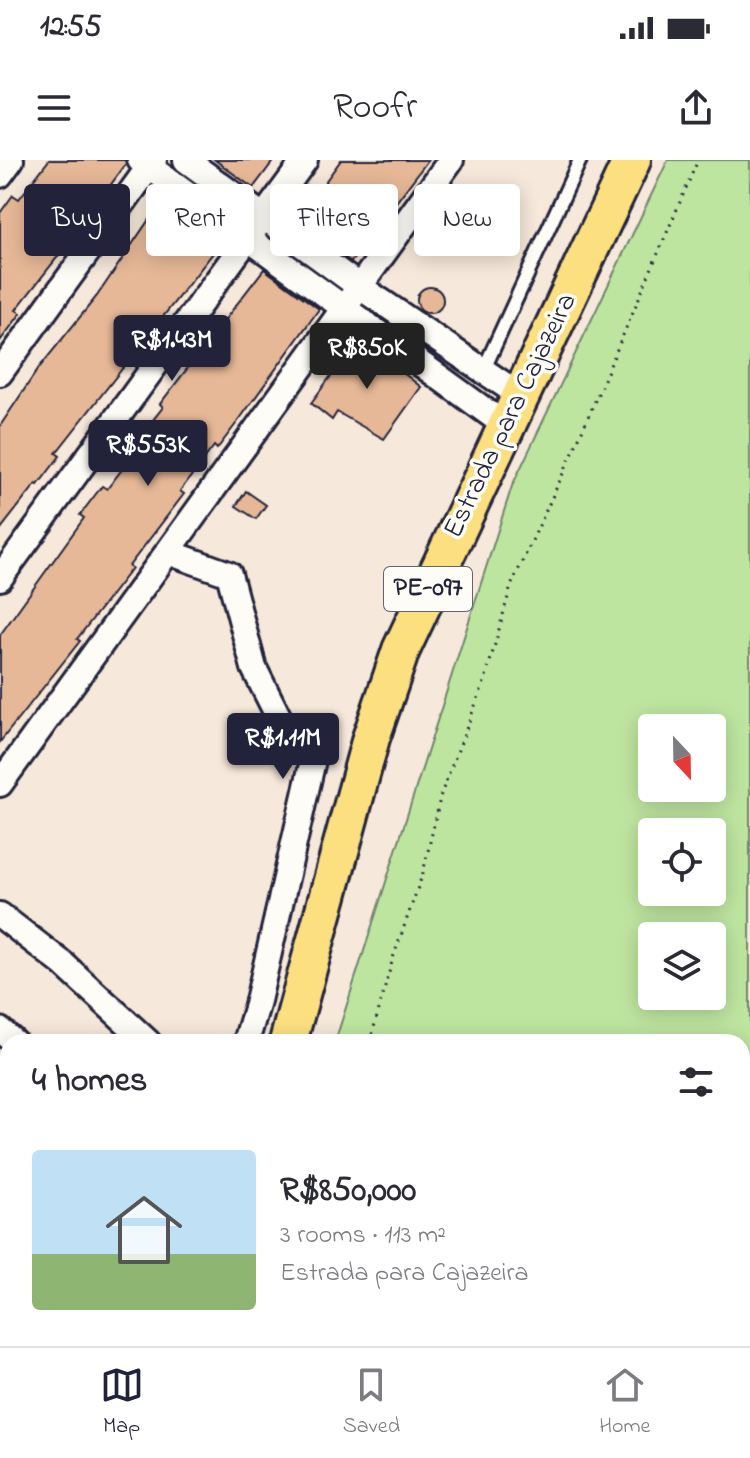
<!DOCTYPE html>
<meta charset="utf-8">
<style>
:root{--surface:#fff;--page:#f2f2f3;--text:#2b2b33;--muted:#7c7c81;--line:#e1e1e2;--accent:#22223b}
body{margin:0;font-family:"Indie Flower",sans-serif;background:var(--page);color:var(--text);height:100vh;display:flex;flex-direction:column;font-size:30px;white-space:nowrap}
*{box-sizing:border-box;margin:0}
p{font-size:26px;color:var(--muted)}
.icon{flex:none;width:44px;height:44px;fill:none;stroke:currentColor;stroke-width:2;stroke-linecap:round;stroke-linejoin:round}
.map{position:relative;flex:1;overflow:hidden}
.panel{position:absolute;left:0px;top:874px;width:750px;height:312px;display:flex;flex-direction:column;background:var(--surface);border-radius:24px 24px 0 0;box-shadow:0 4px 20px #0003}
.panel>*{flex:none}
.top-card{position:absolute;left:24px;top:24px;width:702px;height:72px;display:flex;gap:16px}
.needle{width:52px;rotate:158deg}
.controls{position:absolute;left:638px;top:554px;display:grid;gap:16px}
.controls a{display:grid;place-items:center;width:88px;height:88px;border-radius:8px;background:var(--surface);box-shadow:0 4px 20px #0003;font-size:40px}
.price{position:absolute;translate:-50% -68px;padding:0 18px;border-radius:8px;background:var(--accent);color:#fff;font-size:26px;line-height:52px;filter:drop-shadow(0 2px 4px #0008)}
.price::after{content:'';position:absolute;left:50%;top:48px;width:24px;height:18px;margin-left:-12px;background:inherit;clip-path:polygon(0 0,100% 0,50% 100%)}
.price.selected{background:#222;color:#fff}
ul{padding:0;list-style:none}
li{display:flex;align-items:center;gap:24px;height:200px;padding:0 32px}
li span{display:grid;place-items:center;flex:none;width:224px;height:160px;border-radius:8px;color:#555}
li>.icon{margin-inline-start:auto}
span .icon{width:96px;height:96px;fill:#fffc;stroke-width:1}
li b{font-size:34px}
h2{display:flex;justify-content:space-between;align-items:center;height:96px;padding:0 32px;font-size:34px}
.pill{padding:0 28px;border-radius:8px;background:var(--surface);box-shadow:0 4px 20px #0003;font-size:28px;line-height:72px}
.pill.selected{background:var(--accent);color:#fff}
.status{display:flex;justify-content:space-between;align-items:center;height:56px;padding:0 40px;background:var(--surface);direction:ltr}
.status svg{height:22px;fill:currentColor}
header{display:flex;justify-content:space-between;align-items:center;height:104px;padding:0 32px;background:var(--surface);font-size:36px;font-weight:600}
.tab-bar{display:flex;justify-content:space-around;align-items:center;height:112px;border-top:2px solid var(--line);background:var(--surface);font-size:22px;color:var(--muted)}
.tab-bar a{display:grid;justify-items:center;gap:4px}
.tab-bar .selected{color:var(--accent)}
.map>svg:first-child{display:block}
.green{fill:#bee5a0;stroke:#70846e;stroke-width:2;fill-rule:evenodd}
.building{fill:#e6b897;stroke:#22223b;stroke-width:2}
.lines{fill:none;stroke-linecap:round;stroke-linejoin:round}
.lane-casing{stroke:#22223b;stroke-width:18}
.street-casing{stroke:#22223b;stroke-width:30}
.primary-casing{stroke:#22223b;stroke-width:42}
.path{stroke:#22223b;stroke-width:3;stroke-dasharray:2 6;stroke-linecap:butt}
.lane{stroke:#fdfcf7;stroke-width:12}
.street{stroke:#fdfcf7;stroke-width:24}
.primary{stroke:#fce080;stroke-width:36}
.labels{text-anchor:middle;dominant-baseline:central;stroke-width:7;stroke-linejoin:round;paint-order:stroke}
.shield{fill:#fdfcf7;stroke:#646373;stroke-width:2}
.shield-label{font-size:26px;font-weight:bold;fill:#22223b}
.street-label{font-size:28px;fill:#22223b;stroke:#fdfcf7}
</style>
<div class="status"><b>12:55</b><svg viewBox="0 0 49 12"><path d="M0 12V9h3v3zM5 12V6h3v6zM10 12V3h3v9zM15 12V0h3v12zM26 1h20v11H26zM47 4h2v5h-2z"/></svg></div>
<header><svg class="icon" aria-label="menu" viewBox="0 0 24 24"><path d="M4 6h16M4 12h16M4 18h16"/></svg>Roofr<svg class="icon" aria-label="share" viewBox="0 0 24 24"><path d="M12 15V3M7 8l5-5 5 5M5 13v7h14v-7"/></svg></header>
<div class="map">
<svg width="750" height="1186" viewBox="0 0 750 1186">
<rect width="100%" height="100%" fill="#f6e8da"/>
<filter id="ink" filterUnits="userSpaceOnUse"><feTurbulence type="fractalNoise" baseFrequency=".0125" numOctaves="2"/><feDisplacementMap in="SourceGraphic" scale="16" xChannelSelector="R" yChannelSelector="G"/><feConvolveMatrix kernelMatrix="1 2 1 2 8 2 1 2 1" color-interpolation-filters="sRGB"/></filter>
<g filter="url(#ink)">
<path class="green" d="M668,0H750V1186H238L241,1178H742V882H335L512,326ZM652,568H712V628H652ZM652,672H712V732H652ZM652,776H712V836H652Z"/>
<g class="building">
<polygon points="49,0 125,0 126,4 101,38 103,39 16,150 21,153 0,181 0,53 13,35 19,39"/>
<polygon points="215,0 274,0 253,28"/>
<polygon points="341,0 428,0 351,102 330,86 334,80 301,55"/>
<polygon points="165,36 224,79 56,293 60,296 38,325 36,324 0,370 0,266 38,209 97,136"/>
<polygon points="264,109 319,149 239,260 217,289 214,286 180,331 184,334 129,406 132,408 77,479 80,481 0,582 0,475 84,358 80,355 102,326 107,329 139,287 135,283 163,247 160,244"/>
<circle cx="430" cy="140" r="13"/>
<polygon points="359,178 421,227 384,279 337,252 332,260 311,243"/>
<polygon points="246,331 266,345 256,359 236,346"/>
</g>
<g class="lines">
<defs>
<polyline id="lane" points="483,211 580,0"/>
<g id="street">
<polyline points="140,0 505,265"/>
<polyline points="186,0 360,127 521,236"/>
<polyline points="0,15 11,0"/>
<polyline points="0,213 154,0"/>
<polyline points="168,392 229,414 254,508 286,572 313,600 257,845 246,882"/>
<polyline points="0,418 305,0"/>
<polyline points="0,624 451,0"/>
<polyline points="0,755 62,803 148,882"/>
<polyline points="0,870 14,882"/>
<polyline points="0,1147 8,1119"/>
<polyline points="140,1186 143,1178"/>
</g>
<g id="primary">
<polyline points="288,882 371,578 401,490 632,0"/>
<polyline points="198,1186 200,1178"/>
</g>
</defs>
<use href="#lane" class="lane-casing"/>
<use href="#street" class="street-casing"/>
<use href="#primary" class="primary-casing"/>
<g class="path">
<polyline points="370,882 393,798 423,713 441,634 485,520 511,426 573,292 698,0"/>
<polyline points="282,1186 283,1178"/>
</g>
<use href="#lane" class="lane"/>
<use href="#street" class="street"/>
<use href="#primary" class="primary"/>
</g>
</g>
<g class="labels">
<rect class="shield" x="384" y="407" width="88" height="44" rx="6"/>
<g class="shield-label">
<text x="428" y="429">PE-097</text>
</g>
<g class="street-label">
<text transform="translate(511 256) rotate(-64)">Estrada para Cajazeira</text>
</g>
</g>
</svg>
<div class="controls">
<a><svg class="needle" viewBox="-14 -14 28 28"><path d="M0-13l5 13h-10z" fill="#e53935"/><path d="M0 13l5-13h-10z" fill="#7c7c81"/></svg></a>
<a><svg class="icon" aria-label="locate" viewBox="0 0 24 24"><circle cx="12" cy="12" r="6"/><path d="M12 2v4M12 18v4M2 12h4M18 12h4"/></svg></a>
<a><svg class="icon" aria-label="layers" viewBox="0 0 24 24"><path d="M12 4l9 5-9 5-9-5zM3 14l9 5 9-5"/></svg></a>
</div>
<b class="price" style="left:172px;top:223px">R$1.43M</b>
<b class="price selected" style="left:367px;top:231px">R$850K</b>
<b class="price" style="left:148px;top:328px">R$553K</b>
<b class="price" style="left:283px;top:621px">R$1.11M</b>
<div class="top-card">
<a class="pill selected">Buy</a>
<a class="pill">Rent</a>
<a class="pill">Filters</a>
<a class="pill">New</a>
</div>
<section class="panel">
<h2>4 homes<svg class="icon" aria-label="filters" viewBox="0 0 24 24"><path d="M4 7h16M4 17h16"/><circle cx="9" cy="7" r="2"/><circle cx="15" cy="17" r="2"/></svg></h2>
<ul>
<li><span style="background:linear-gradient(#bfe0f5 65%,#8fb573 0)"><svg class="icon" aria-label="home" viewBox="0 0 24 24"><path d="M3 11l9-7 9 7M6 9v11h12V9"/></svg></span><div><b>R$850,000</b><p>3 rooms · 113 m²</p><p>Estrada para Cajazeira</p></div></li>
</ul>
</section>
</div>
<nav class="tab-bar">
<a class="selected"><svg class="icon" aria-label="map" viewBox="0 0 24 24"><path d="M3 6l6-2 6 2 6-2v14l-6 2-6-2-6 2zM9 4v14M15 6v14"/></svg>Map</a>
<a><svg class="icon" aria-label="saved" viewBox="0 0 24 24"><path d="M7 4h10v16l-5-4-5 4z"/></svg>Saved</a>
<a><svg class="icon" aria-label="home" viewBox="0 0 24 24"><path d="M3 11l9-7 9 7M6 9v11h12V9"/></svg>Home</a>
</nav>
